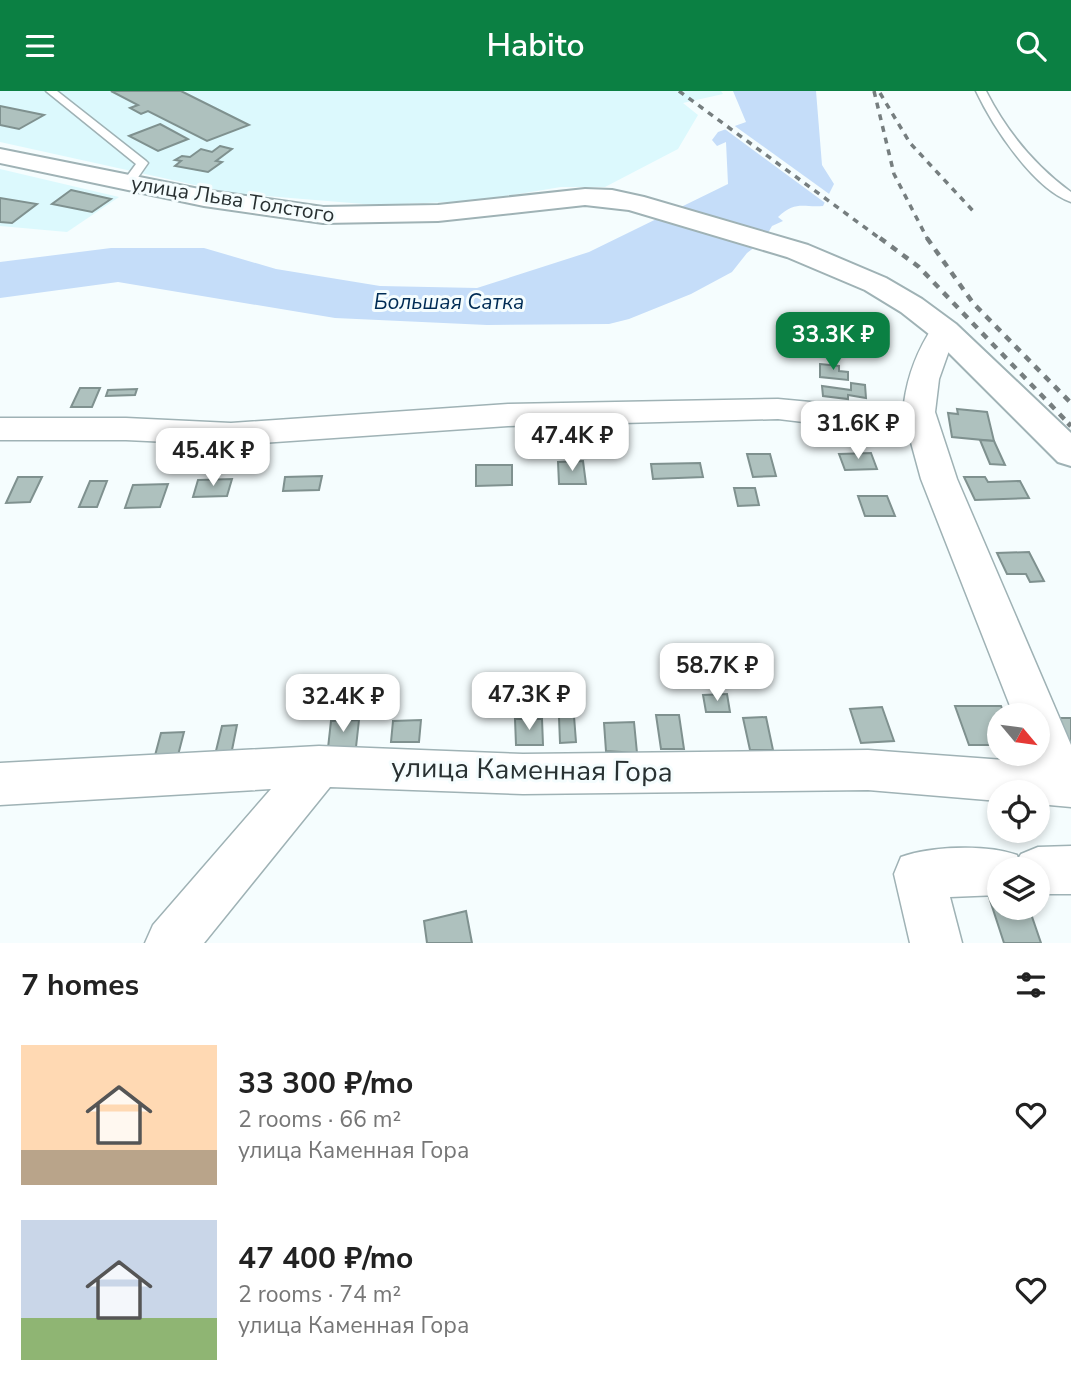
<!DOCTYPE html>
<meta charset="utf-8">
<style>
:root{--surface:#fff;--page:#f6f6f6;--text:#222;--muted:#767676;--accent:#0b8043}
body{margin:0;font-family:"Nunito Sans",sans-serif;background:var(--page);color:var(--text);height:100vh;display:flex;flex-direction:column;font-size:26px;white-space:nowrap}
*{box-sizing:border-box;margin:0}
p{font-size:23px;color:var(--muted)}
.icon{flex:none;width:38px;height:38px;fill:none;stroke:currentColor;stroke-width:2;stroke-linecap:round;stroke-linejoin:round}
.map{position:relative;height:852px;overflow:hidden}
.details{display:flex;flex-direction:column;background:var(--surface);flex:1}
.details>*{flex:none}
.needle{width:46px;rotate:119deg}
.tools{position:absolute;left:987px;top:612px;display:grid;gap:14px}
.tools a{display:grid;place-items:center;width:63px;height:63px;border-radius:50%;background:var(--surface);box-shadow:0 4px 10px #0003;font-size:35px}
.price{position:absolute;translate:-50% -60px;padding:0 16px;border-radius:14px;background:#fff;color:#222;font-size:23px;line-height:46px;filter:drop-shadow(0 2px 4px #0008)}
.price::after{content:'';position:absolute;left:50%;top:42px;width:21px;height:16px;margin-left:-10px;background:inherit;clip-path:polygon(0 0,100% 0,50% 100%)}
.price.selected{background:var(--accent);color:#fff}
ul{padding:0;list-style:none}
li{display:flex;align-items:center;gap:21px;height:175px;padding:0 21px}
li span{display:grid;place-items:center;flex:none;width:196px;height:140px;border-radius:0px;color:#555}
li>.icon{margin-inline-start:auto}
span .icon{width:84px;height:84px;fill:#fffc;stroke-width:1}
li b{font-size:30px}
h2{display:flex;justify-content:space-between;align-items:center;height:84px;padding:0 21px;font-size:30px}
header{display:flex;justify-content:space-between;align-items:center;height:91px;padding:0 21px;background:var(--accent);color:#fff;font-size:32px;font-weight:600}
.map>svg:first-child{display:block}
.built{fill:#dcf9fd}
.water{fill:#c5ddf9}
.pier{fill:#f5fdfe}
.building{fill:#aec1be;stroke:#7f918f;stroke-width:2}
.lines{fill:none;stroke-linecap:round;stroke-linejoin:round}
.service-casing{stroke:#9fb2b5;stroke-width:3}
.minor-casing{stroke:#9fb2b5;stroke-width:3}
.tertiary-casing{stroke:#9fb2b5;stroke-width:4}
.service{fill:#fff;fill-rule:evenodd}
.minor{fill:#fff;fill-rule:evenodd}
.tertiary{fill:#fff;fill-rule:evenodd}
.rail-far2{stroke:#767e7f;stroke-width:3.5;stroke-dasharray:6 6;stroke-linecap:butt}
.rail-far1{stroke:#767e7f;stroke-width:4.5;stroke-dasharray:7 7;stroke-linecap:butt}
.rail{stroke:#767e7f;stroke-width:5;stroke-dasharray:9 9;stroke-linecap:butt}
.labels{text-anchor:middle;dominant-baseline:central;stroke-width:6;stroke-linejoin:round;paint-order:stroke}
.far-street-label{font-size:21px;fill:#293132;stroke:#f5fdfe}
.far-water-label{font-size:21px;font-style:italic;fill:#012c55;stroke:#f5fdfe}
.near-street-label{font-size:28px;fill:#293132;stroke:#f5fdfe}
</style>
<header><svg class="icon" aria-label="menu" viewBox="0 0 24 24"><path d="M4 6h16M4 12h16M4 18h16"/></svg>Habito<svg class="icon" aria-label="search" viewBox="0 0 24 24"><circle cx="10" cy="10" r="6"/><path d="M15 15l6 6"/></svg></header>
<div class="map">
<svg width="1071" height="852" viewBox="0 0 1071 852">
<rect width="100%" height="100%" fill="#f5fdfe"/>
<g class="built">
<polygon points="0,0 721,0 723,3 683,12 698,24 678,58 605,96 561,96 475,110 376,114 231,102 0,51"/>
<polygon points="0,78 119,106 67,141 0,135"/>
</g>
<path class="water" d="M733,0H816L822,74L834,93L823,115C804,117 796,109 778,126L783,130L772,135L764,149L747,162L732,181L691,203L629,228L609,233L487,234L335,227L118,191L0,207V171L111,157H204L276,178L380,195L477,197L589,161L728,93L726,51L717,55L712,49L718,41L746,31Z"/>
<polygon class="pier" points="732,33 832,105 828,114 722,36"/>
<g class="building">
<polygon points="111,0 181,0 249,34 207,50 148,20 141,23 130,17 138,14"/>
<polygon points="0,15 44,24 19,38 0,34"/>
<polygon points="160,33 188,48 158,60 129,45"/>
<polygon points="220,55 232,58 216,70 222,71 208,81 175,75 181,70 175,69 182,65 190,66 201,58 212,61"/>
<polygon points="71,99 111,108 92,121 52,113"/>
<polygon points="0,107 37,113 12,132 0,131"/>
<polygon points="820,273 839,275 839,280 848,281 848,289 820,286"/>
<polygon points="851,292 865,294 866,307 848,304 848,308 823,305 822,295 851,299"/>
<polygon points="80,297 100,297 92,316 71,316"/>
<polygon points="137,298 135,304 106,305 108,299"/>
<polygon points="957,318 987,321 994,350 952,346 948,322 958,323"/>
<polygon points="980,349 994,350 1005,374 990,373"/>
<polygon points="871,362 877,378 845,379 839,363"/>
<polygon points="747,363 770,363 776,385 753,386"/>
<polygon points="583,370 586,393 559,393 558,371"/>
<polygon points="700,372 703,386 653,388 651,373"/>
<polygon points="476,374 512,374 512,394 476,395"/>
<polygon points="322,385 319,399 283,400 285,386"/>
<polygon points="18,386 42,386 30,411 6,412"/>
<polygon points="964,386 985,386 988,391 1020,390 1029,407 975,409"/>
<polygon points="232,388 227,405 193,406 198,389"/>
<polygon points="90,390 107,390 97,416 79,416"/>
<polygon points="168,393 160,416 125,417 133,394"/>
<polygon points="734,397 755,397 759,414 738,415"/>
<polygon points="858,405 887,405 895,425 865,425"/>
<polygon points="1029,461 1044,490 1030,491 1026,483 1007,483 997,462"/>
<polygon points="727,603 730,621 706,621 703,604"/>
<polygon points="955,615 1001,615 1005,625 999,625 999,654 969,654"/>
<polygon points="882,616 894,650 861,652 850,618"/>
<polygon points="656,624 679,624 684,658 661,658"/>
<polygon points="574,625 576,651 560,652 559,626"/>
<polygon points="766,626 773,659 750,659 743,627"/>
<polygon points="1058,627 1071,627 1071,655"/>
<polygon points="515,628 542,628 543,654 516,654"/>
<polygon points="359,629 356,656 328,657 331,630"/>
<polygon points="421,629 419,651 391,651 393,630"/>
<polygon points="634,631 637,662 606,660 604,632"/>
<polygon points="237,634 231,664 215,664 222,635"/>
<polygon points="184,641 176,672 153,672 161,642"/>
<polygon points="986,797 999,797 999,817 1029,817 1041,852 1004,852"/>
<polygon points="466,820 472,852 427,852 424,830"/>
</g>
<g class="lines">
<defs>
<g id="service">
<polygon points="46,0 57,0 146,70 148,72 132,95 122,92 136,73"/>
<path d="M976,0H986C1007,41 1034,74 1071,101V111C1033,98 992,34 976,0Z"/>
</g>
<g id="minor">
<path d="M945,231L956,234L960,240L951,254L939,288L935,321L957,388L1071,654V716L1038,713V702H999V710L868,699L523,703L330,696L204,852H145L153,834L271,698L0,714V672L319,655L523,663L868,659L1033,671L1030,663H1038V625H1014L921,388L906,333L854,337L778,328L508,335L231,354L126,349H0V327H126L231,332L508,313L778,308L854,315L904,312C908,282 918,258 934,234Z"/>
<path d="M1071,755V803H1038V779H999V804L950,806L962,852H910L894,783L901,766C931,755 987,753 1017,764L1018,768L1021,763L1038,756Z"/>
</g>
<polygon id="tertiary" points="0,58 204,99 323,116 438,114 585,98 612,99 644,106 808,154 886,187 922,208 956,233 1071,342 1071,375 1058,371 934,247 901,221 865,199 787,166 629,119 585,114 438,130 323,132 204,115 0,72"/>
</defs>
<use href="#service" class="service-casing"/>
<use href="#minor" class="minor-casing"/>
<use href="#tertiary" class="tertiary-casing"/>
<use href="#service" class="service"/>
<use href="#minor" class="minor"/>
<use href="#tertiary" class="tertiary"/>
<g class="rail-far2">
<polyline points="679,0 882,149"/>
<polyline points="874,0 894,83 928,149"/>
<polyline points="880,2 910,52 975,122"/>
</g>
<g class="rail-far1">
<polyline points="880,147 919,176 1070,334"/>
<polyline points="927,147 973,212 1071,312"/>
</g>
<polyline class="rail" points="1068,332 1071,335"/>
</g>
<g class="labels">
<g class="far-street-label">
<text transform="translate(233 108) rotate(9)">улица Льва Толстого</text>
</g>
<g class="far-water-label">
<text x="449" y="211">Большая Сатка</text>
</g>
<g class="near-street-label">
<text transform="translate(532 679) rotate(1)">улица Каменная Гора</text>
</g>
</g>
</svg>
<div class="tools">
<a><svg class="needle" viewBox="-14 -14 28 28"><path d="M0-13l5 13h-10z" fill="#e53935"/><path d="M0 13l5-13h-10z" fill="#767676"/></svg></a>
<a><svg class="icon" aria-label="locate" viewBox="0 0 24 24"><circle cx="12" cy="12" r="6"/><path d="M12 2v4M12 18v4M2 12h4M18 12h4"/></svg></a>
<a><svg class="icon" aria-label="layers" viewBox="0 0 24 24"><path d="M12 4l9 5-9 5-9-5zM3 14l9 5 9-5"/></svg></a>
</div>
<b class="price selected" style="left:833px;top:281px">33.3K ₽</b>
<b class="price" style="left:858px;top:370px">31.6K ₽</b>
<b class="price" style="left:572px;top:382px">47.4K ₽</b>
<b class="price" style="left:213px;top:397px">45.4K ₽</b>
<b class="price" style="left:717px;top:612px">58.7K ₽</b>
<b class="price" style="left:529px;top:641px">47.3K ₽</b>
<b class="price" style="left:343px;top:643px">32.4K ₽</b>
</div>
<section class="details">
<h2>7 homes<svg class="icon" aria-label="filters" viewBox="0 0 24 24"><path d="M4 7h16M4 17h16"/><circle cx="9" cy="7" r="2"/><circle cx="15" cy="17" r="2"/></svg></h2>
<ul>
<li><span style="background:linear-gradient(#ffd9b3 75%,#b9a48a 0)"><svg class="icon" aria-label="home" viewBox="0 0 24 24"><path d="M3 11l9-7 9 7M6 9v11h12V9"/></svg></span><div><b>33 300 ₽/mo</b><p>2 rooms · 66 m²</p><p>улица Каменная Гора</p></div><svg class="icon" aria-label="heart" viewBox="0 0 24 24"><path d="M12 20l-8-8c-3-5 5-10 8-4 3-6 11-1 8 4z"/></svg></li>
<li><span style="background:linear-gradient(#c9d6e8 70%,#8fb573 0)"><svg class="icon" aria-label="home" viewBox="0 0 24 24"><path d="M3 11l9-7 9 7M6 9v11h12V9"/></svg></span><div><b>47 400 ₽/mo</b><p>2 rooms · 74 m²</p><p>улица Каменная Гора</p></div><svg class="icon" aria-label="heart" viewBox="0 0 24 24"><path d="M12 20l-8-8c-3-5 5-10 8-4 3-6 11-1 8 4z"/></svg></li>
</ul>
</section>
